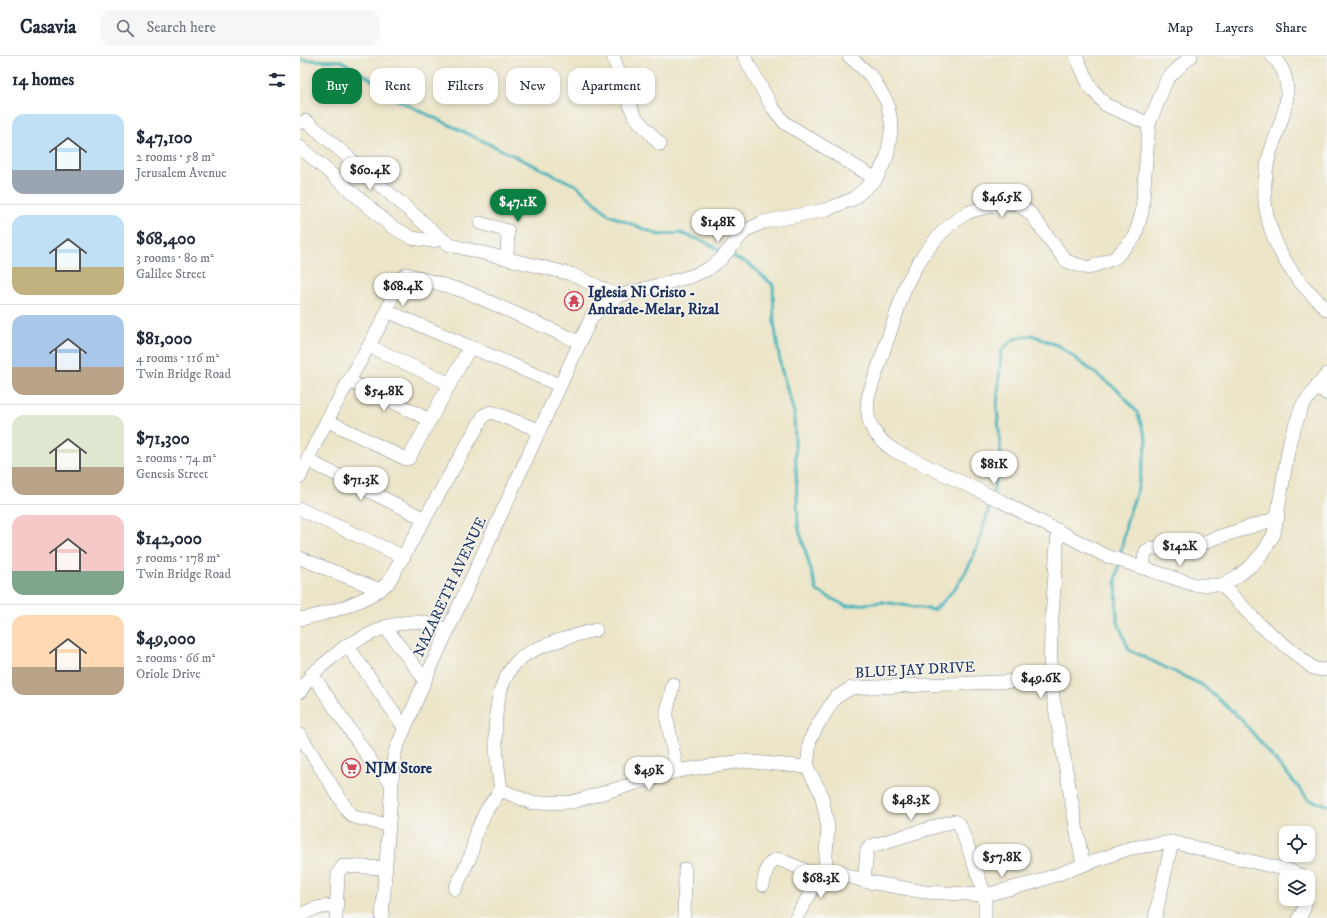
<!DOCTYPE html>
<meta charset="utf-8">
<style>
:root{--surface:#fff;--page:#f6f6f7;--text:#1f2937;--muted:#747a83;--line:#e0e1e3;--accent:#0b8043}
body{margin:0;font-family:"IM FELL DW Pica",serif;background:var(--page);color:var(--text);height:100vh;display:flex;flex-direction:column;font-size:15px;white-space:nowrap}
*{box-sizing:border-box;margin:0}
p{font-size:13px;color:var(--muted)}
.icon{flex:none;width:22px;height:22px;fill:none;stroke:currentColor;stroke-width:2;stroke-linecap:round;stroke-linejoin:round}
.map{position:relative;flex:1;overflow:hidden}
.details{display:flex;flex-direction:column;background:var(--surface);width:300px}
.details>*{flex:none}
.top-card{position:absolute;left:12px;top:12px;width:380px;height:36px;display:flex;gap:8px}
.buttons{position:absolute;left:979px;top:770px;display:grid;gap:8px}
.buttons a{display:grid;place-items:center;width:36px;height:36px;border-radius:8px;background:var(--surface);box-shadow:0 2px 6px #0003;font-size:20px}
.price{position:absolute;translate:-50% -34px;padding:0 9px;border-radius:14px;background:#fff;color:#222;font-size:13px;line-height:26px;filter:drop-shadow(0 1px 2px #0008)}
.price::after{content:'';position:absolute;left:50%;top:24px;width:12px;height:9px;margin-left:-6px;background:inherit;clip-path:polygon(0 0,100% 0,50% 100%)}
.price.selected{background:var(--accent);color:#fff}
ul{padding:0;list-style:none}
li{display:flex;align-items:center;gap:12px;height:100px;padding:0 12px}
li+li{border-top:1px solid var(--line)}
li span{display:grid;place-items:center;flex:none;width:112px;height:80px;border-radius:12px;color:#555}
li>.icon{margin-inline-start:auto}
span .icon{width:48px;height:48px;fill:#fffc;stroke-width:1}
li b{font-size:17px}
h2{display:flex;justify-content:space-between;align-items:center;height:48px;padding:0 12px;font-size:17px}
.chip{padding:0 14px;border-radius:12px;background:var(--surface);box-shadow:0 2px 6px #0003;font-size:14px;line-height:36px}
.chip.selected{background:var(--accent);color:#fff}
header{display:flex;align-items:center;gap:24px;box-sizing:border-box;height:56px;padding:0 20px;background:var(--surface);border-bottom:1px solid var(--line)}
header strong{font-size:19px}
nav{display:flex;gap:22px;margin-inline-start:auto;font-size:14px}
.search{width:280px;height:36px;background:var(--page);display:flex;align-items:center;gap:10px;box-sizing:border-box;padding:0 14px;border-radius:12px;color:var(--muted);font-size:15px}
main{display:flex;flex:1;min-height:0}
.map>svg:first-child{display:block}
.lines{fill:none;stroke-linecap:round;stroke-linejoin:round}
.stream{stroke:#42b2ba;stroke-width:3}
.minor-casing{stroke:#848a93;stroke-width:14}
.minor{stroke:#fff;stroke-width:13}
.labels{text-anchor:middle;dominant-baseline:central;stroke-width:3;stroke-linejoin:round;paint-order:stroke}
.poi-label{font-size:15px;font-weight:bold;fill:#1b2f5e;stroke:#f6f6f2;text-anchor:start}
.street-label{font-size:15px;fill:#1b2f5e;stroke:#f6f6f2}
</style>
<header>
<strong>Casavia</strong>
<div class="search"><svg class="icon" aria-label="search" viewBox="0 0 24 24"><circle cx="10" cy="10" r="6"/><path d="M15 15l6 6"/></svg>Search here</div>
<nav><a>Map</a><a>Layers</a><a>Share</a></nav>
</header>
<main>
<section class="details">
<h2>14 homes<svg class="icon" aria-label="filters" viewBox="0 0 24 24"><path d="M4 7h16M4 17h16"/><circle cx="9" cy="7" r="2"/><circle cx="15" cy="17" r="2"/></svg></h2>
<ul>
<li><span style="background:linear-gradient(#bfe0f5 70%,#9aa5b1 0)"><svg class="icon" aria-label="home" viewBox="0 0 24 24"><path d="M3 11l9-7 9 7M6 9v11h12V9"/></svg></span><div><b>$47,100</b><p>2 rooms · 58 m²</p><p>Jerusalem Avenue</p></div></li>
<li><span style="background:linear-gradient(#bfe0f5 65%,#c2b280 0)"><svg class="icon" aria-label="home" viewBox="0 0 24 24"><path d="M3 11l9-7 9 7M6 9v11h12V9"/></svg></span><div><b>$68,400</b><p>3 rooms · 80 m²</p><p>Galilee Street</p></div></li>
<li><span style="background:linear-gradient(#a9c7e8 65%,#b9a48a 0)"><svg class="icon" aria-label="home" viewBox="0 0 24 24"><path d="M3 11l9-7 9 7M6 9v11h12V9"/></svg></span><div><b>$81,000</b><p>4 rooms · 116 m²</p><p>Twin Bridge Road</p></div></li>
<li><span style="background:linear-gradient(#dfe7d0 65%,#b9a48a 0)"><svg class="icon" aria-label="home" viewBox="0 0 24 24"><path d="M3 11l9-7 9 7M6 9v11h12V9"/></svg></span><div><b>$71,300</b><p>2 rooms · 74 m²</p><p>Genesis Street</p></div></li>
<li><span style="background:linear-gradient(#f6c9c9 70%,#7fa58c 0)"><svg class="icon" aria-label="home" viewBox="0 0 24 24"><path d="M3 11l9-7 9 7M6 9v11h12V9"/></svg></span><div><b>$142,000</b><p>5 rooms · 178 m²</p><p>Twin Bridge Road</p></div></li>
<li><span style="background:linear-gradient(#ffd9b3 65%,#b9a48a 0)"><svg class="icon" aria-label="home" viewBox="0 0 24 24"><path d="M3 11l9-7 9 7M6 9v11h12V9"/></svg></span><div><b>$49,000</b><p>2 rooms · 66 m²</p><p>Oriole Drive</p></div></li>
</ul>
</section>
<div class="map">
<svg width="1027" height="862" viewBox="0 0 1027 862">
<rect width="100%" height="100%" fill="#f6f6f2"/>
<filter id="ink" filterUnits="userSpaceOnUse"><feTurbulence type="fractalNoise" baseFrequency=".025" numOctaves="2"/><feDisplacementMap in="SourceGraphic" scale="8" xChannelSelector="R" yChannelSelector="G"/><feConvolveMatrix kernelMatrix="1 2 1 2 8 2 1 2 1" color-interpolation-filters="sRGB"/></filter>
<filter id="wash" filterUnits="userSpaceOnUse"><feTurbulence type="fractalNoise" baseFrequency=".012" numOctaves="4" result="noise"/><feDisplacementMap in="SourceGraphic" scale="16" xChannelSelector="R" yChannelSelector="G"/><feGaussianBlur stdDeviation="0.9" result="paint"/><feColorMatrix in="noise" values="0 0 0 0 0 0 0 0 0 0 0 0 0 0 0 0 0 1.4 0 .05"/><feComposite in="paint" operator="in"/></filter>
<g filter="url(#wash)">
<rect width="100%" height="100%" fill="#ece5c8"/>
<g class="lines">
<g class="stream">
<polyline points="0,4 42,5 69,22 93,42 277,130 309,159 359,179 380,177 403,185 422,195"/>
<path d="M429,199L449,208L473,229L474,266L481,312L494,357L498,470L517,535L546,550L583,546L634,554C671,522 679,489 691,444"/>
<polyline points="693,437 701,400 697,351 701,295 714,283 732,279 759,290 819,335 837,356 847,385 838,432 827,464 820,501"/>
<polyline points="819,508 816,523 817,564 829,594 902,629 940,662 1009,744 1027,749"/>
</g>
</g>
</g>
<g filter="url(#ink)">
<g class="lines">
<defs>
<g id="minor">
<polyline points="313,0 334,60 360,88"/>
<polyline points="444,0 472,51 485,67 576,123"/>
<polyline points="776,0 790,31 806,49 849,68"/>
<path d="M891,0L867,23L849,68L842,156L835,181L815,202L788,212L766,205L730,157L716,147C702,149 679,151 667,157C639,173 620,201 606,229L568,341C565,368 574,381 595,395L701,445L804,499L895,529H922L938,520L953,508L964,495L974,478L990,384L1002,350L1027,318"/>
<path d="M972,0C1001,27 981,64 971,94C966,110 964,128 965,145C967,171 980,200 996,221C1005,233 1017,243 1027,254"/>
<polyline points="0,67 5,65 9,67 142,183 150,189 271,218 318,240"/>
<polyline points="0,91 91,170 112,182 133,185 142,183"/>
<polyline points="180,167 208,175 207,202"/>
<polyline points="87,255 259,329"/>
<polyline points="69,290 150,328"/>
<polyline points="49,325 130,364"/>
<polyline points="1017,329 1027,338"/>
<polyline points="28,365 106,403 109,402 170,291"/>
<polyline points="7,404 125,463"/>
<path d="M0,421C23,366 55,316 83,264C90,250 94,228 106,218L167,236L279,286"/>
<polyline points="0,453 104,501"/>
<polyline points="758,474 751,575 750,624 783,809"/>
<polyline points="0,502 80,534"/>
<polyline points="842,511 846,495 853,492 889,493 895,492 912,483 978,462"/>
<polyline points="922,529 960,569 1013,612 1022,614 1027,613"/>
<path d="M0,563C27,558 67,546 88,527L184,359L191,356L239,374"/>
<path d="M85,571C113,563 120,564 148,574"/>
<polyline points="47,589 104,671"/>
<polyline points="12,618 75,711 91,726"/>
<polyline points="373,628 367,655 367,663 377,715"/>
<polyline points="0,636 12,618 47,589 85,571 125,624"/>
<polyline points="0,679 49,757 54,761 87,769"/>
<polyline points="507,711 510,684 517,670 535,642 551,632 750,624"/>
<polyline points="507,711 521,737 528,771 525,812"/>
<polyline points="201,734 232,747 272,746 377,715 443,705 507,711"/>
<path d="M201,734C195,694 186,630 222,601C237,590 277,578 296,574"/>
<polyline points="525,812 564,825 625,836 685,839 736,826 831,792 872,786 991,815 1003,821"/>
<polyline points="564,825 567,794 571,790 654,765 660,769 685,839 685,862"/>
<path d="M463,829C465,820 467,804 478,803L519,820"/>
<polyline points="155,833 171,799 176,777 187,753 201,734"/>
<path d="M0,860C10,852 23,850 36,850"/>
<polyline points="36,862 38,817 43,810 85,812"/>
<polyline points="82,862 94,698 125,624 292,260 318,240 392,220 408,213 421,203 445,175 463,166 525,154 553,143 576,123 587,101 592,70 587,46 572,21 549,0"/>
<polyline points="384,862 385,813"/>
<polyline points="496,862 524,813"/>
<polyline points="855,862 872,786"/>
<polyline points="999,862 1004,853 1006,843"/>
</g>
</defs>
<use href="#minor" class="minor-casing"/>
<use href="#minor" class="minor"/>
</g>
</g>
<defs>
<symbol id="temple-ring" viewBox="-11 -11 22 22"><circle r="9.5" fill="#f6f6f2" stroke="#d1495b" stroke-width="1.5"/><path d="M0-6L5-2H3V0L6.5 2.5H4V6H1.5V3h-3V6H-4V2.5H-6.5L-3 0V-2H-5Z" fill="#d1495b"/></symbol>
<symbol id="supermarket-ring" viewBox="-11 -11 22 22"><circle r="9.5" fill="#f6f6f2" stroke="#d1495b" stroke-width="1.5"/><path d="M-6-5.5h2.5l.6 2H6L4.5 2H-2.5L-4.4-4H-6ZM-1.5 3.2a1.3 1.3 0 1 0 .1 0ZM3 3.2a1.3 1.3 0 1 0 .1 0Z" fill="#d1495b"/></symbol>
</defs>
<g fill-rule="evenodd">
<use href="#temple-ring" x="263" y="234" width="22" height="22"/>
<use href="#supermarket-ring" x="40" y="701" width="22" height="22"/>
</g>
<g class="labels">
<g class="poi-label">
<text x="288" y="236">Iglesia Ni Cristo -<tspan x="288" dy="17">Andrade-Melar, Rizal</tspan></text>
<text x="65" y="712">NJM Store</text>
</g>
<g class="street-label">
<text transform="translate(150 531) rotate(-65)">NAZARETH AVENUE</text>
<text transform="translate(615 614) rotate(-3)">BLUE JAY DRIVE</text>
</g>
</g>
</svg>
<div class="buttons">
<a><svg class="icon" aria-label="locate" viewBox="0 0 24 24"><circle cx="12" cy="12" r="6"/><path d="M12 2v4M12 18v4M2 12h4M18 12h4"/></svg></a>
<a><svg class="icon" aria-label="layers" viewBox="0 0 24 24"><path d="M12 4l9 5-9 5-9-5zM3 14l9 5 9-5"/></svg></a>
</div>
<b class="price" style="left:70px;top:135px">$60.4K</b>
<b class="price" style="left:702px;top:162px">$46.5K</b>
<b class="price selected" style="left:218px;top:167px">$47.1K</b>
<b class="price" style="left:418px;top:187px">$148K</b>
<b class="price" style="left:103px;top:251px">$68.4K</b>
<b class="price" style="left:84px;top:356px">$54.8K</b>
<b class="price" style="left:694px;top:429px">$81K</b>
<b class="price" style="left:61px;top:445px">$71.3K</b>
<b class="price" style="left:880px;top:511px">$142K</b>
<b class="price" style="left:741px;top:643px">$49.6K</b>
<b class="price" style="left:349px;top:735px">$49K</b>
<b class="price" style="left:611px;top:765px">$48.3K</b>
<b class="price" style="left:702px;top:822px">$57.8K</b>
<b class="price" style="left:521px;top:843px">$68.3K</b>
<div class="top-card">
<a class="chip selected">Buy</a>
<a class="chip">Rent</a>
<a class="chip">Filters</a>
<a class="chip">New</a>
<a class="chip">Apartment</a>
</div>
</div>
</main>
